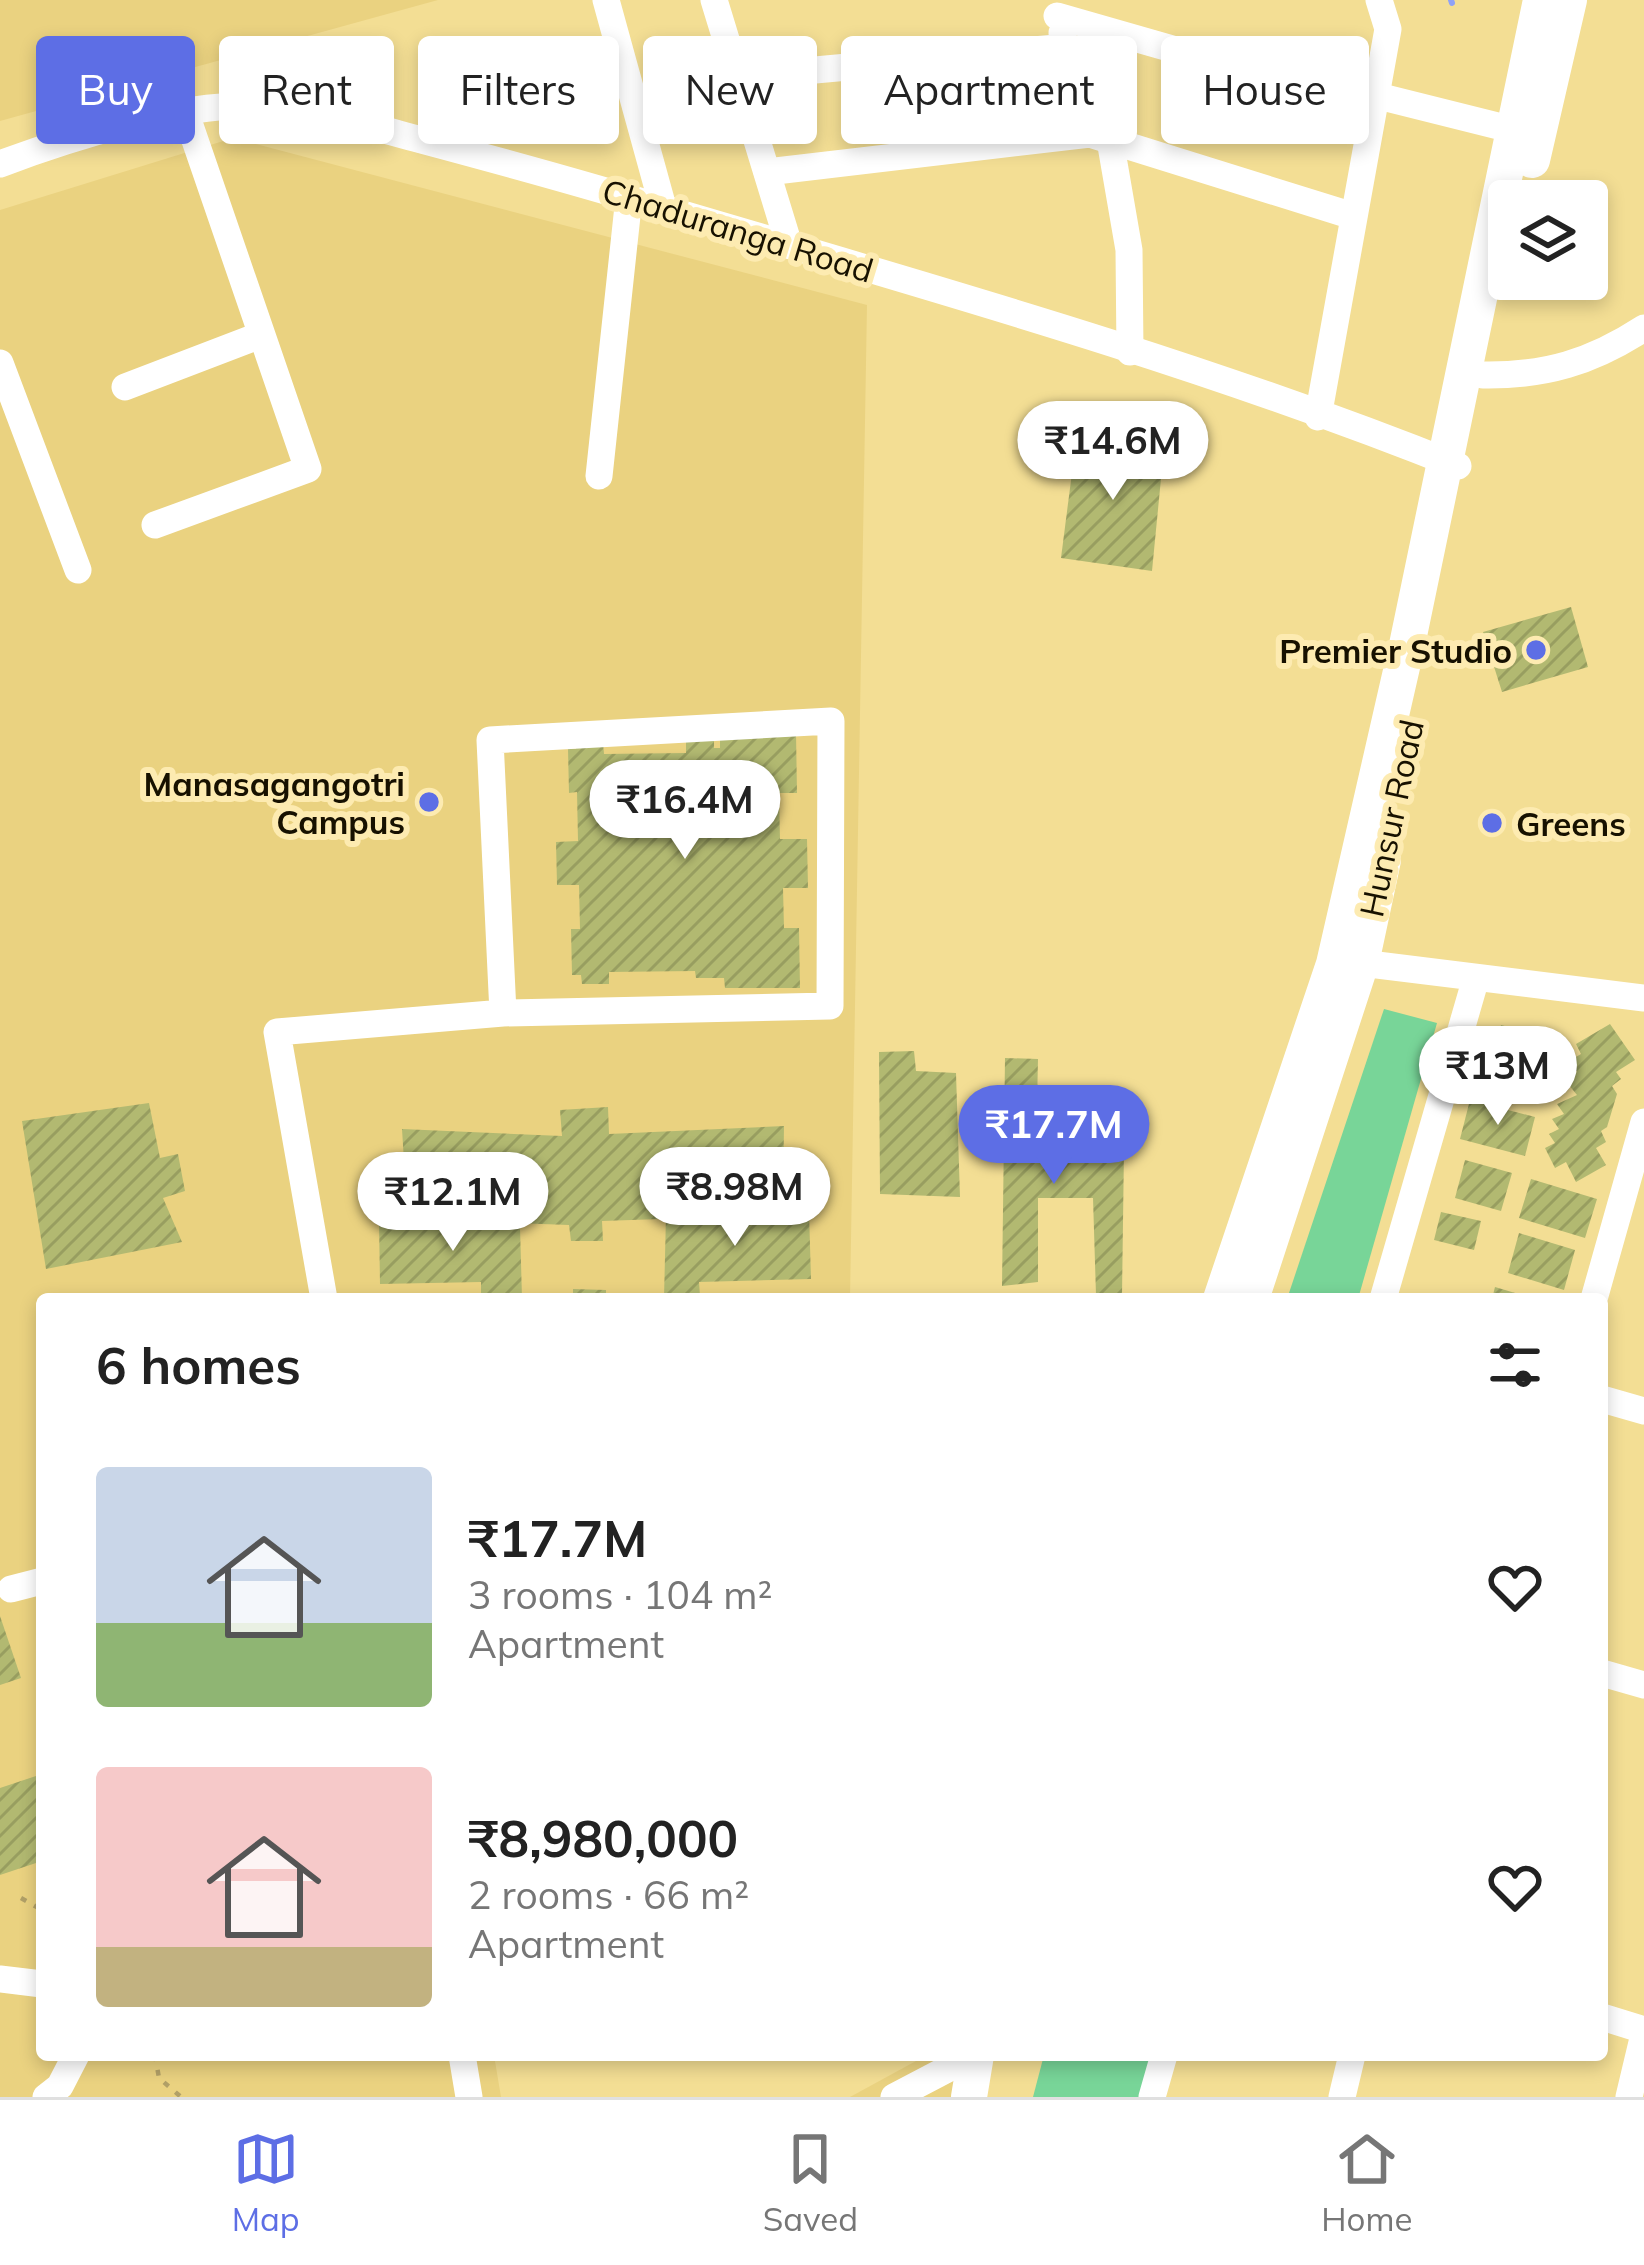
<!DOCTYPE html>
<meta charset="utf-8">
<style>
:root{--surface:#fff;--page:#f6f6f6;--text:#222;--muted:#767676;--line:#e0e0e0;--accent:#5d6ee5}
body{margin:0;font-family:Mulish,sans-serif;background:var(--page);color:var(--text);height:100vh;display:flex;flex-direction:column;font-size:45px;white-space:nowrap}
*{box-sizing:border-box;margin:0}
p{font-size:39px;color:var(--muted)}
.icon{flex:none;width:66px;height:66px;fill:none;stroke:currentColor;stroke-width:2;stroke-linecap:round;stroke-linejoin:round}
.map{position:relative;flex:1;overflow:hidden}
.panel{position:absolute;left:36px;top:1293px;width:1572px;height:768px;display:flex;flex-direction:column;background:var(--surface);border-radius:12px;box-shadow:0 6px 18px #0003}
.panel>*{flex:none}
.banner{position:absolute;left:36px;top:36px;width:1572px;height:108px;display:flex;gap:24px}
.controls{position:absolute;left:1488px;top:180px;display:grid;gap:24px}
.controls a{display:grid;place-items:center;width:120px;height:120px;border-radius:12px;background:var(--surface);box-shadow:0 6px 18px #0003;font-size:60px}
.price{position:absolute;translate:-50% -102px;padding:0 27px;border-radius:42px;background:#fff;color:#222;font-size:39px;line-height:78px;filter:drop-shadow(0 3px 6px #0008)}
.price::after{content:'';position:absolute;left:50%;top:72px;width:36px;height:27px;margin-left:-18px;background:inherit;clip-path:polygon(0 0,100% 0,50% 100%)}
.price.selected{background:var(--accent);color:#fff}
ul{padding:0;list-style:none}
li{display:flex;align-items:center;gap:36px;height:300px;padding:0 60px}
li span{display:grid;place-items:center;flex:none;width:336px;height:240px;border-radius:12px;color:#555}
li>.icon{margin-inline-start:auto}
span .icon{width:144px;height:144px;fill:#fffc;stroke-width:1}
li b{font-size:51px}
h2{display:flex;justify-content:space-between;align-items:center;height:144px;padding:0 60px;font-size:51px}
.pill{padding:0 42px;border-radius:12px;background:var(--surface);box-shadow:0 6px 18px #0003;font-size:42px;line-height:108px}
.pill.selected{background:var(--accent);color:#fff}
.tab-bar{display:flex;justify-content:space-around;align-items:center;height:168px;border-top:3px solid var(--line);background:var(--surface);font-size:33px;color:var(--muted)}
.tab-bar a{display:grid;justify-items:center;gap:6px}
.tab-bar .selected{color:var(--accent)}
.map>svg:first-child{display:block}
.built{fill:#ead280}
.park{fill:#78d598}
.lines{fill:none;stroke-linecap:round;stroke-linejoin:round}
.stream{stroke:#90a2f7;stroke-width:6}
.building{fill:url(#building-hatch)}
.path{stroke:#b1a067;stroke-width:4.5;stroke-dasharray:6 9;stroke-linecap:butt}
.minor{stroke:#fff;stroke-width:27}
.major{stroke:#fff;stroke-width:36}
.poi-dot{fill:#5d6ee5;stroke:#fdebb1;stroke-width:4.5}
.labels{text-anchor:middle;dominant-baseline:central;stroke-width:12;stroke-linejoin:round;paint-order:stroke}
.street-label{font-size:33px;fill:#171100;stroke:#fdebb1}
.poi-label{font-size:33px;font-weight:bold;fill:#171100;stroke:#fdebb1;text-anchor:end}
</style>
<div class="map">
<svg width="1644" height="2097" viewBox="0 0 1644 2097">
<defs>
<pattern id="building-hatch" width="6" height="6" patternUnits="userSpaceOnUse" patternTransform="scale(3)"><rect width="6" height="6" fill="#b2b971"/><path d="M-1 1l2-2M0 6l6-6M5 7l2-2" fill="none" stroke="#989e60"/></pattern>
</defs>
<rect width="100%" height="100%" fill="#f3de94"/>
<g class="built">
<polygon points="0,0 438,0 0,121"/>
<polygon points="233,138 867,305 850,1299 42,1299 42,2055 494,2055 501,2097 0,2097 0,210"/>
<polygon points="927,2055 963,2055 955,2097 850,2097"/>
</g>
<g class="park">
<polygon points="1384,1009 1437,1023 1358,1299 1287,1299"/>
<polygon points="1044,2055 1152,2055 1141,2097 1033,2097"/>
</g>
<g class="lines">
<polyline class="stream" points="1451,0 1452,3"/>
</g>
<g class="building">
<polygon points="1077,434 1164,448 1152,571 1061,558"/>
<polygon points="1571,607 1588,667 1502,692 1483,632"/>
<polygon points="796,733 797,793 779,793 780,839 807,839 808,888 783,888 784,928 799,928 800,988 725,988 724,978 696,978 695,971 609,972 609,984 582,984 581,975 572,975 571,929 580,929 579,885 557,885 556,842 578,841 577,792 569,793 568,749 576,749 576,742 603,742 604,754 686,753 686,741 714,741 714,748 720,748 720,734"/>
<polygon points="1610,1024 1635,1060 1616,1072 1621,1079 1612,1086 1617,1094 1607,1127 1601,1131 1606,1142 1596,1148 1606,1165 1576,1182 1566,1162 1555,1168 1545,1148 1555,1143 1549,1134 1559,1129 1552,1119 1564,1114 1557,1104 1577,1095 1564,1079 1577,1072 1569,1061 1581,1054 1576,1044"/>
<polygon points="1501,1025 1550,1038 1534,1097 1485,1083"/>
<polygon points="914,1051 916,1071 956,1073 960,1197 880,1194 879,1052"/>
<polygon points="1005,1058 1038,1059 1036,1151 1124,1149 1122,1296 1096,1295 1093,1198 1038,1198 1038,1282 1002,1286"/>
<polygon points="1470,1100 1535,1117 1525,1156 1460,1139"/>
<polygon points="149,1103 160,1158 178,1154 185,1191 163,1198 182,1242 46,1269 22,1121"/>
<polygon points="608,1107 609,1134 784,1126 783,1193 661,1194 661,1219 602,1221 603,1241 571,1241 569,1225 514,1223 515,1210 407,1209 402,1129 562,1136 560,1110"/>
<polygon points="1465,1160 1512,1173 1501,1211 1455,1198"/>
<polygon points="1531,1179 1597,1199 1585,1238 1519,1218"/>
<polygon points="809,1211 811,1279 699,1282 700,1296 664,1298 666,1216"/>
<polygon points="1441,1212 1481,1221 1474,1250 1434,1240"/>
<polygon points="506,1215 506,1227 520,1227 522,1298 481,1299 481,1282 380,1284 379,1222"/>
<polygon points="1519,1233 1575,1250 1564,1290 1508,1273"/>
<polygon points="1495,1287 1532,1298 1532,1299 1492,1299"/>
<polygon points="573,1289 606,1290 606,1299 573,1299"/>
<polygon points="0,1616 21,1678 0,1685"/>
<polygon points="42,1774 42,1861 0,1875 0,1788"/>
</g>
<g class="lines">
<g class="path">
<polyline points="21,1898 42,1910"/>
<polyline points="155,2055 159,2078 181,2097"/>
</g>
<g class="minor">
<polyline points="606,0 663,207"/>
<polyline points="714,0 789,245"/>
<polyline points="1057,16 1372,106"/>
<polyline points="1062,33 1090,134"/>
<polyline points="739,77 1066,47"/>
<polyline points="1374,95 1514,130"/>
<polyline points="1110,140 1129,250 1130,352"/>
<path d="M0,164C72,137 180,103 257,106C315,109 369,126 425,141C511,164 595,187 679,213C940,290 1206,365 1458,466"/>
<polyline points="767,172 1090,134 1353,216"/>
<polyline points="0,363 78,570"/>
<path d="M1483,375C1545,376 1592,362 1644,328"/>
<polyline points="125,387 261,335"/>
<polyline points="1318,417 1388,29 1379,0"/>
<polyline points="599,476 629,197"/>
<polyline points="155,525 308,469 186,114"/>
<polyline points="1361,963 1644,998"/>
<polyline points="324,1299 277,1032 503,1013 830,1006 831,721 490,740 503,1013"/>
<polyline points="1383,1299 1476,978"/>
<polyline points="1594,1299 1644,1122"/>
<polyline points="1602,1399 1644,1411"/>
<polyline points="11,1589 42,1581"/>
<polyline points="1602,1673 1644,1685"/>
<polyline points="0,1979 42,1984"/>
<polyline points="1602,2017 1644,2030"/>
<polyline points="462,2055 469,2097"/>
<polyline points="46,2097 60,2086 76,2055"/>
<polyline points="894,2097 974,2055"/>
<polyline points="1152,2097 1164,2055"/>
<polyline points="1342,2097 1352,2055"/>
<polyline points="1629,2097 1644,2034"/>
</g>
<g class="major">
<polyline points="1532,160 1569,0"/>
<polyline points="1221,1299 1334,964 1407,645 1541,0"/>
<polyline points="1251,1299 1361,963 1383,860"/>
<polyline points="969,2097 976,2055"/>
</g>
</g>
<g class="poi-dot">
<circle cx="1536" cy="650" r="12"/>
<circle cx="429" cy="802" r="12"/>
<circle cx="1492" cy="823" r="12"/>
</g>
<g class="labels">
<g class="street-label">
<text transform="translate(738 230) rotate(17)">Chaduranga Road</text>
<text transform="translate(1391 818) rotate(-78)">Hunsur Road</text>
</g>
<g class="poi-label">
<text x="1512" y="650">Premier Studio</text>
<text x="405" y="783">Manasagangotri<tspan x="405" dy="38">Campus</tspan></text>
<text x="1516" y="823" text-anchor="start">Greens</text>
</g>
</g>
</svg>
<div class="controls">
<a><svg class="icon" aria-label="layers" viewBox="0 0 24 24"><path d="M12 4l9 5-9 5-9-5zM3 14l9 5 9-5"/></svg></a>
</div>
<b class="price" style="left:1113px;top:503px">₹14.6M</b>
<b class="price" style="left:685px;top:862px">₹16.4M</b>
<b class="price" style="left:1498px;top:1128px">₹13M</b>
<b class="price selected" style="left:1054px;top:1187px">₹17.7M</b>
<b class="price" style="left:735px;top:1249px">₹8.98M</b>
<b class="price" style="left:453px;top:1254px">₹12.1M</b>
<div class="banner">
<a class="pill selected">Buy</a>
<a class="pill">Rent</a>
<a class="pill">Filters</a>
<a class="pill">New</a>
<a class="pill">Apartment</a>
<a class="pill">House</a>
</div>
<section class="panel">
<h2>6 homes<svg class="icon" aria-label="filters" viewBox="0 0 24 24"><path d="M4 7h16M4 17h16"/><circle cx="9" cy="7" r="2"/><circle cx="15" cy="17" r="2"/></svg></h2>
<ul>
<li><span style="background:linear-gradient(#c9d6e8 65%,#8fb573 0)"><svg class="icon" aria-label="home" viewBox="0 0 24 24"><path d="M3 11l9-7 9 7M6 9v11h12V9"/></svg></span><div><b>₹17.7M</b><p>3 rooms · 104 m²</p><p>Apartment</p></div><svg class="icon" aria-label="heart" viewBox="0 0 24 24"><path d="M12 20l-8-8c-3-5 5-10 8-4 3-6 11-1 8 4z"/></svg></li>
<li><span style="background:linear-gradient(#f6c9c9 75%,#c2b280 0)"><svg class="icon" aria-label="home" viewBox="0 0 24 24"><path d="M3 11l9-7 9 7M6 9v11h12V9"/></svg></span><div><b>₹8,980,000</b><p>2 rooms · 66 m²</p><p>Apartment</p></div><svg class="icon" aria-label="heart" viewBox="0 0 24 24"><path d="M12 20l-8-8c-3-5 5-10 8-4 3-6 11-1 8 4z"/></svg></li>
</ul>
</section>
</div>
<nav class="tab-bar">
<a class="selected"><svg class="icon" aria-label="map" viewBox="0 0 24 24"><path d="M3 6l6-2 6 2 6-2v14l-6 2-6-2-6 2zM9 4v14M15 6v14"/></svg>Map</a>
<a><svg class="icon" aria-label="saved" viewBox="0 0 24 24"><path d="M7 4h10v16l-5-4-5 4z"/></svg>Saved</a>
<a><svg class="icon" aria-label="home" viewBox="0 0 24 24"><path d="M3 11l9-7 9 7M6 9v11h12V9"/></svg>Home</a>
</nav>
